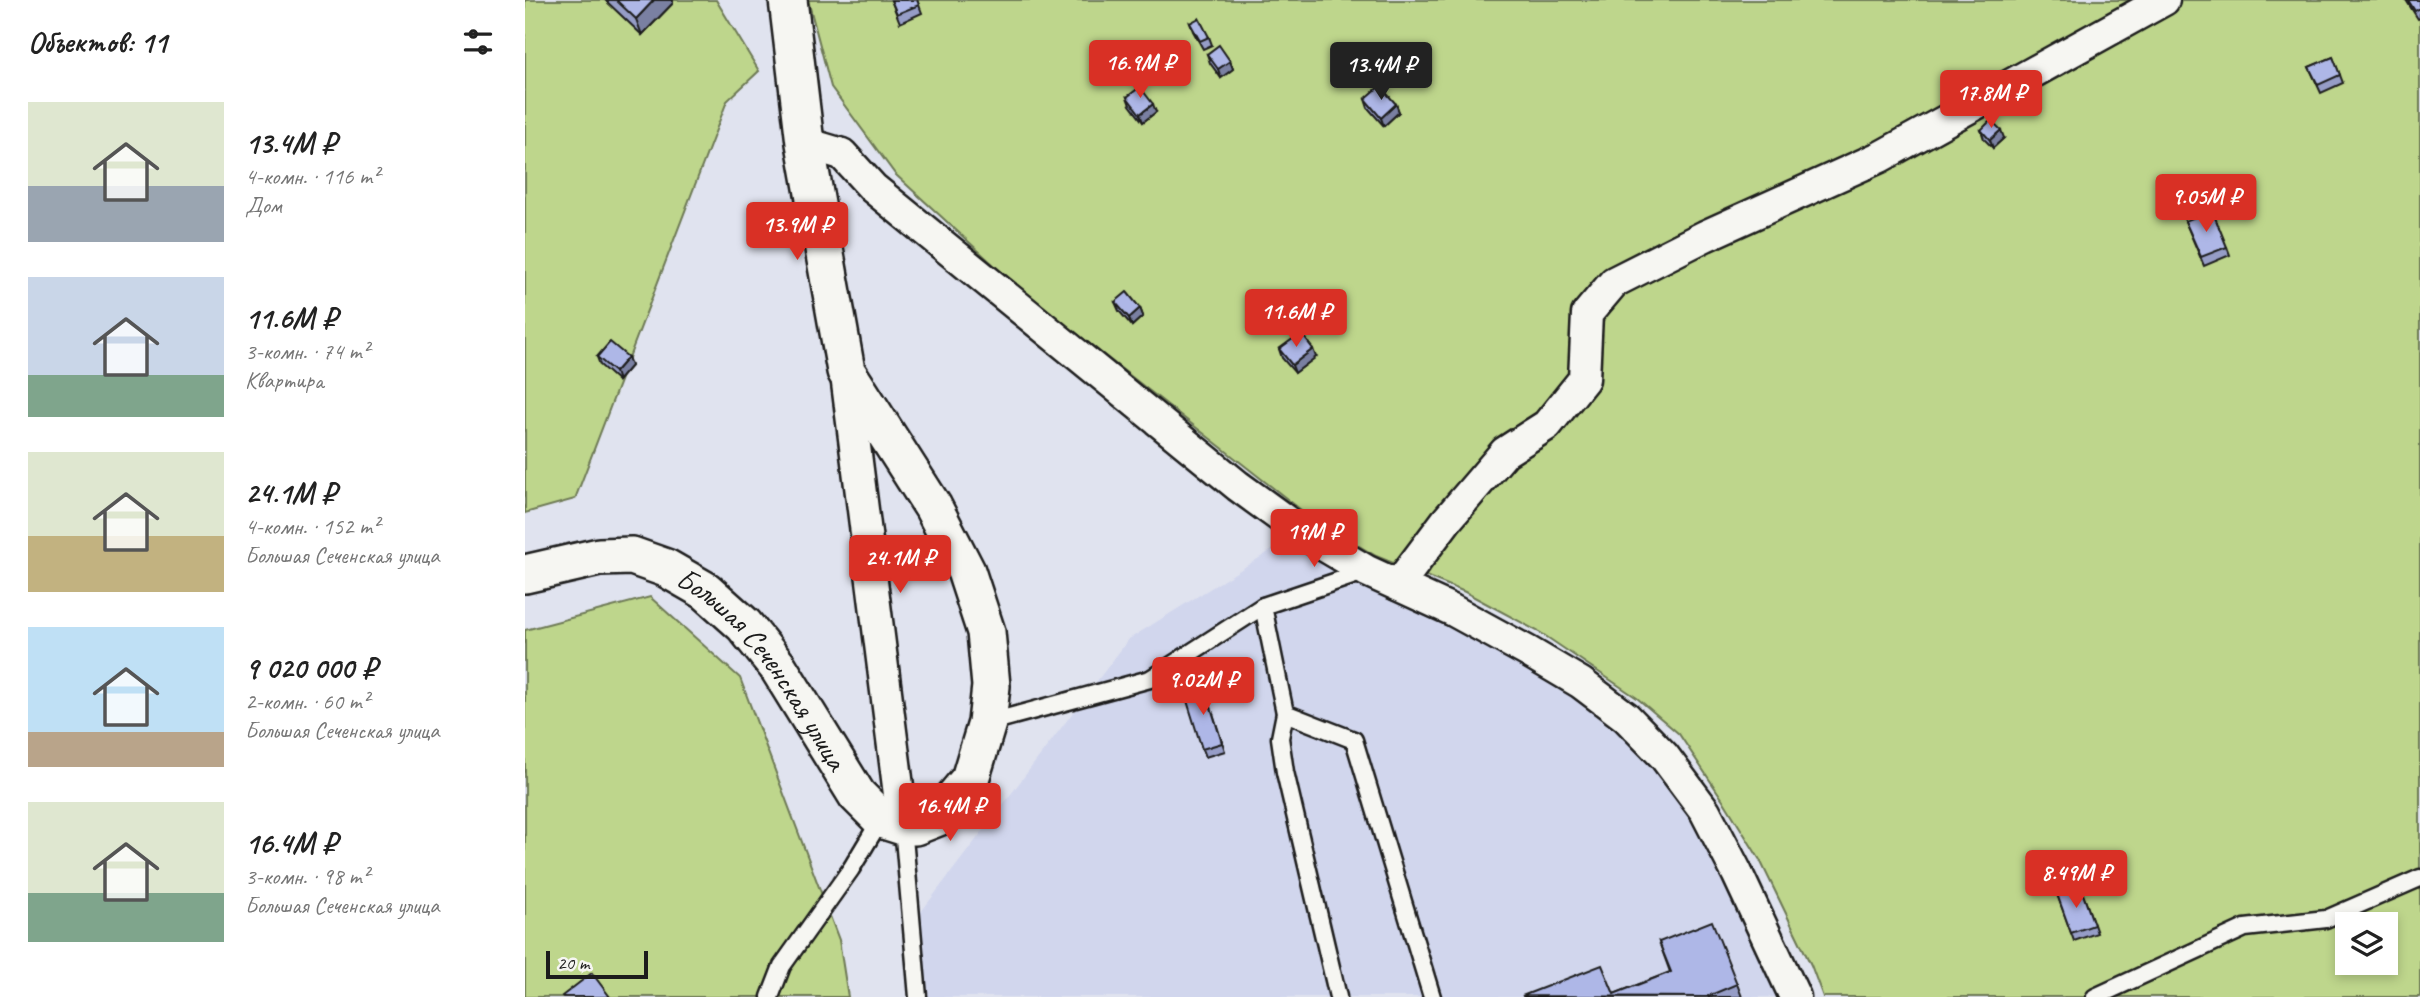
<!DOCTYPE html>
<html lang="ru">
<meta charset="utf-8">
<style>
:root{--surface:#fff;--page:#f6f6f6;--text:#222;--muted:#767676;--accent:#d93025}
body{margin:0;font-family:Caveat,sans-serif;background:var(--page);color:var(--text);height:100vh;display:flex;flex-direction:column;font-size:26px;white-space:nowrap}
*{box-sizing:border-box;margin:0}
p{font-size:23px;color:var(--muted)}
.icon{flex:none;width:38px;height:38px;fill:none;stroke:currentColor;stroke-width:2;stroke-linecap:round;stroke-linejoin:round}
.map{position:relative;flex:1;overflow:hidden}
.panel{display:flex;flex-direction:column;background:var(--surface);width:525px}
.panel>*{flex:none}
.buttons{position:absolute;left:1810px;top:912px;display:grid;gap:14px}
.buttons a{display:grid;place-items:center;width:63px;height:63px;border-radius:0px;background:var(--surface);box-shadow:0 4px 10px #0003;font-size:35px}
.scale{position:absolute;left:21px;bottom:18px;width:102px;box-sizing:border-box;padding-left:7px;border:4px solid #1c1c1c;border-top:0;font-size:19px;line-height:24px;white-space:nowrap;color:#1c1c1c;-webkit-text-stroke:5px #f6f6f2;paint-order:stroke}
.price{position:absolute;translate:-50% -60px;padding:0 16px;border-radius:7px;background:var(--accent);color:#fff;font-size:23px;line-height:46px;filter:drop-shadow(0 2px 4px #0008)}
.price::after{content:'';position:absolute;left:50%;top:42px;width:21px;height:16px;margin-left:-10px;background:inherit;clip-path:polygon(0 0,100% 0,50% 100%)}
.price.active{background:#222;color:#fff}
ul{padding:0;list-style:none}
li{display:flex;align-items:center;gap:21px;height:175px;padding:0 28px}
li span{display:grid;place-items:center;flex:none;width:196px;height:140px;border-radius:0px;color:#555}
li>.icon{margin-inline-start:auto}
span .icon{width:84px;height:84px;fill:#fffc;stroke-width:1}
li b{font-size:30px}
h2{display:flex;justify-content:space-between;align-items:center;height:84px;padding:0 28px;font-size:30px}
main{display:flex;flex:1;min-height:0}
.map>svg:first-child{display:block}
.built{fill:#d1d6ed}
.green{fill:#bed68c;stroke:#6d7954;stroke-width:2;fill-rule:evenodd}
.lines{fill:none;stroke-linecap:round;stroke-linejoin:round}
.service-casing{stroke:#1c1c1c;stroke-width:21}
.minor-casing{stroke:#1c1c1c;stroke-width:35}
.tertiary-casing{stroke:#1c1c1c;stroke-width:42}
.service{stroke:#f6f6f2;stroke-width:16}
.minor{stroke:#f6f6f2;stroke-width:30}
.tertiary{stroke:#f6f6f2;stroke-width:37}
.wall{fill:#969dc7;stroke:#1c1c1c;stroke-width:2}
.shaded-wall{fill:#7a80a2;stroke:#1c1c1c;stroke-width:2}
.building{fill:#aeb7e7;stroke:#1c1c1c;stroke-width:2}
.labels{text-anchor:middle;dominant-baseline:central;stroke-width:5;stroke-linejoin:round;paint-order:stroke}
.street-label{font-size:30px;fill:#1c1c1c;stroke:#f6f6f2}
</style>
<main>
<section class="panel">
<h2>Объектов: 11<svg class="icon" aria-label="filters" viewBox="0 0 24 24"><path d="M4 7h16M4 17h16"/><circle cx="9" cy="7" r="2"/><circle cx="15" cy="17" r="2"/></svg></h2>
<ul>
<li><span style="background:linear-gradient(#dfe7d0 60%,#9aa5b1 0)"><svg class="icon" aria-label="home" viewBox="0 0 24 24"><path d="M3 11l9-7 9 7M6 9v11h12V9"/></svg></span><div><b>13.4M ₽</b><p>4-комн. · 116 m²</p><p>Дом</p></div></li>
<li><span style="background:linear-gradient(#c9d6e8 70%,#7fa58c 0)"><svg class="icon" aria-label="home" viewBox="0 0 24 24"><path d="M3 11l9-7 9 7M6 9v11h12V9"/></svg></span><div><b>11.6M ₽</b><p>3-комн. · 74 m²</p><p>Квартира</p></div></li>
<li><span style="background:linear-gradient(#dfe7d0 60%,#c2b280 0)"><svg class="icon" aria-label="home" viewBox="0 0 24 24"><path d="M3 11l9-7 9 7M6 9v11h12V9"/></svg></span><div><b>24.1M ₽</b><p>4-комн. · 152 m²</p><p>Большая Сеченская улица</p></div></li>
<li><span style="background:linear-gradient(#bfe0f5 75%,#b9a48a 0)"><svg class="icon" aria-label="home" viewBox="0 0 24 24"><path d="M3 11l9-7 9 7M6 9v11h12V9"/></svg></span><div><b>9 020 000 ₽</b><p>2-комн. · 60 m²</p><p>Большая Сеченская улица</p></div></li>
<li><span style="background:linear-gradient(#dfe7d0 65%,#7fa58c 0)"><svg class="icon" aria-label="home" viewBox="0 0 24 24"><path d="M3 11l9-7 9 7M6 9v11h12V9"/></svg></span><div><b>16.4M ₽</b><p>3-комн. · 98 m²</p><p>Большая Сеченская улица</p></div></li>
</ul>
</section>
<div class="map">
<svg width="1895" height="997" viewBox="0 0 1895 997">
<rect width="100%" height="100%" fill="#e0e3ef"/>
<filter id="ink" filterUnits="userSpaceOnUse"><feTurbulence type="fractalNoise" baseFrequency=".0143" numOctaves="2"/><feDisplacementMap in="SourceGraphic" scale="14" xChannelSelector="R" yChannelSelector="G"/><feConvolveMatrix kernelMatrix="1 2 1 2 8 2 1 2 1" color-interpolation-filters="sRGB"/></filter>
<g filter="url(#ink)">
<polygon class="built" points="776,532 927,610 1139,756 1270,997 393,997 386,925 604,639"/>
<g class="green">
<polygon points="0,0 191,0 234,71 202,101 50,499 0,513"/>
<path d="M283,0H1895V997H1298L1286,965L1235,860L1198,800L1154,734L1112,698L1016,633L940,592L851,556L785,517L495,289L370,174L306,87ZM1822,924H1860V962H1822Z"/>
<polygon points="125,597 215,678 314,940 323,997 0,997 0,630"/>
</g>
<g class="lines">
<defs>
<g id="service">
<polyline points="738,606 760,713 755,738 760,772 813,997"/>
<polyline points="760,713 829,740 907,997"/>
<polyline points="462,723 625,679 738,606 842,571"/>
<polyline points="378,826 393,997"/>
<polyline points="245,997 257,966 326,869 356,819"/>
<polyline points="1570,997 1720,928 1801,919 1895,878"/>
</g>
<g id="minor">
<polyline points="280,143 317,154 348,188 713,486 776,532 842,571 927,610 1002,651 1056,683 1101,717 1139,756 1180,811 1212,873 1270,997"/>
<polyline points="321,375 378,826"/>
<polyline points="873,585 921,521 980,452 1022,425 1059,379 1062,314 1089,282 1180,236 1355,157 1639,0"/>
</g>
<g id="tertiary">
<path id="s1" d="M0,574L74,557L107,556L141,568L181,591L219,625L253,667L332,795L356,819L378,826H390L413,817L445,779L462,723L466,686L461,632L441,571L408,507L321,371L280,143L263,0"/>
</g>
</defs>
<use href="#service" class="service-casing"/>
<use href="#minor" class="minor-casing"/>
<use href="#tertiary" class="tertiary-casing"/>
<use href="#service" class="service"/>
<use href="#minor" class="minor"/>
<use href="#tertiary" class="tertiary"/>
</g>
<g class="wall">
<polygon points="80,0 148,0 148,3 117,35"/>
<polygon points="366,0 392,0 397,13 375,23"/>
<polygon points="1881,0 1895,0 1895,18 1893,19"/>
<polygon points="665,23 684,37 687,45 678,49 668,31"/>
<polygon points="682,54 705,61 708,69 696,78 685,63"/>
<polygon points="1808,57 1818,83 1796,93 1784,67"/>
<polygon points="602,97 631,112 618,122 605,105"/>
<polygon points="840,99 871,104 874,112 859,126 843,108"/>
<polygon points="1456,130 1479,138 1468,148 1459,139"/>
<polygon points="1660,221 1702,247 1705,255 1679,266"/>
<polygon points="590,302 615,308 618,316 607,326 594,311"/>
<polygon points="754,349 791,357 770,373 757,358"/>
<polygon points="72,357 103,357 106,366 93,381 75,365"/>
<polygon points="679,685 700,751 680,757 677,749"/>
<polygon points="1555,886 1572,933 1549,941 1532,894"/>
<polygon points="1134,942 1212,984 1217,997 998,997 1089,994 1145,972"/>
</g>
<g class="shaded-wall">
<polygon points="129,0 148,0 148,3 117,35 111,19"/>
<polygon points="705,61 708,69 696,78 693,69"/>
<polygon points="628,104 631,112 618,122 615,114"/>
<polygon points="871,104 874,112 859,126 856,118"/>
<polygon points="1476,130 1479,138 1468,148 1465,140"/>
<polygon points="615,308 618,316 607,326 604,318"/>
<polygon points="788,349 791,357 770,373 767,365"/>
<polygon points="103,357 106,366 93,381 90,372"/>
</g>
<g class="building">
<polygon points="91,0 129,0 111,19"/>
<polygon points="366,0 392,0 394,5 372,14"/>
<polygon points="1883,0 1895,0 1895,8 1890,11"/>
<polygon points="674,18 684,37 675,41 665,23"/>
<polygon points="694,45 705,61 693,69 682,54"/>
<polygon points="1808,57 1815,75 1793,85 1784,67"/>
<polygon points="855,86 871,104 856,118 840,99"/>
<polygon points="615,87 628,104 615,114 602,97"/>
<polygon points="1466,120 1476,130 1465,140 1456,130"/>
<polygon points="1687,210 1702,247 1676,257 1660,221"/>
<polygon points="602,292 615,308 604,318 590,302"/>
<polygon points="776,333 788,349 767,365 754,349"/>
<polygon points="85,342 103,357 90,372 72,357"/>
<polygon points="679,685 697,743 677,749 659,691"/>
<polygon points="1555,886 1569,925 1546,933 1532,894"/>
<polygon points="1187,921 1212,984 1181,997 997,996 1077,965 1089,994 1146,972 1134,942"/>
<polygon points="67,973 85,997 38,997 37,996"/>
</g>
</g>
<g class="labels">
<g class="street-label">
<text stroke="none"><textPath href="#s1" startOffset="287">Большая Сеченская улица</textPath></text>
</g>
</g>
</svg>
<div class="buttons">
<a><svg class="icon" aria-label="layers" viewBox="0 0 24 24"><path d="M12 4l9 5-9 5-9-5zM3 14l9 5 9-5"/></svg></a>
</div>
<div class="scale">20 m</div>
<b class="price" style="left:615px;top:100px">16.9M ₽</b>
<b class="price active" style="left:856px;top:102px">13.4M ₽</b>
<b class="price" style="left:1466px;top:130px">17.8M ₽</b>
<b class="price" style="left:1681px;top:234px">9.05M ₽</b>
<b class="price" style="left:272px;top:262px">13.9M ₽</b>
<b class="price" style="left:771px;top:349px">11.6M ₽</b>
<b class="price" style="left:789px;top:569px">19M ₽</b>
<b class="price" style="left:375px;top:595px">24.1M ₽</b>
<b class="price" style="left:678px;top:717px">9.02M ₽</b>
<b class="price" style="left:425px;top:843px">16.4M ₽</b>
<b class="price" style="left:1551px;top:910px">8.49M ₽</b>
</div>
</main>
